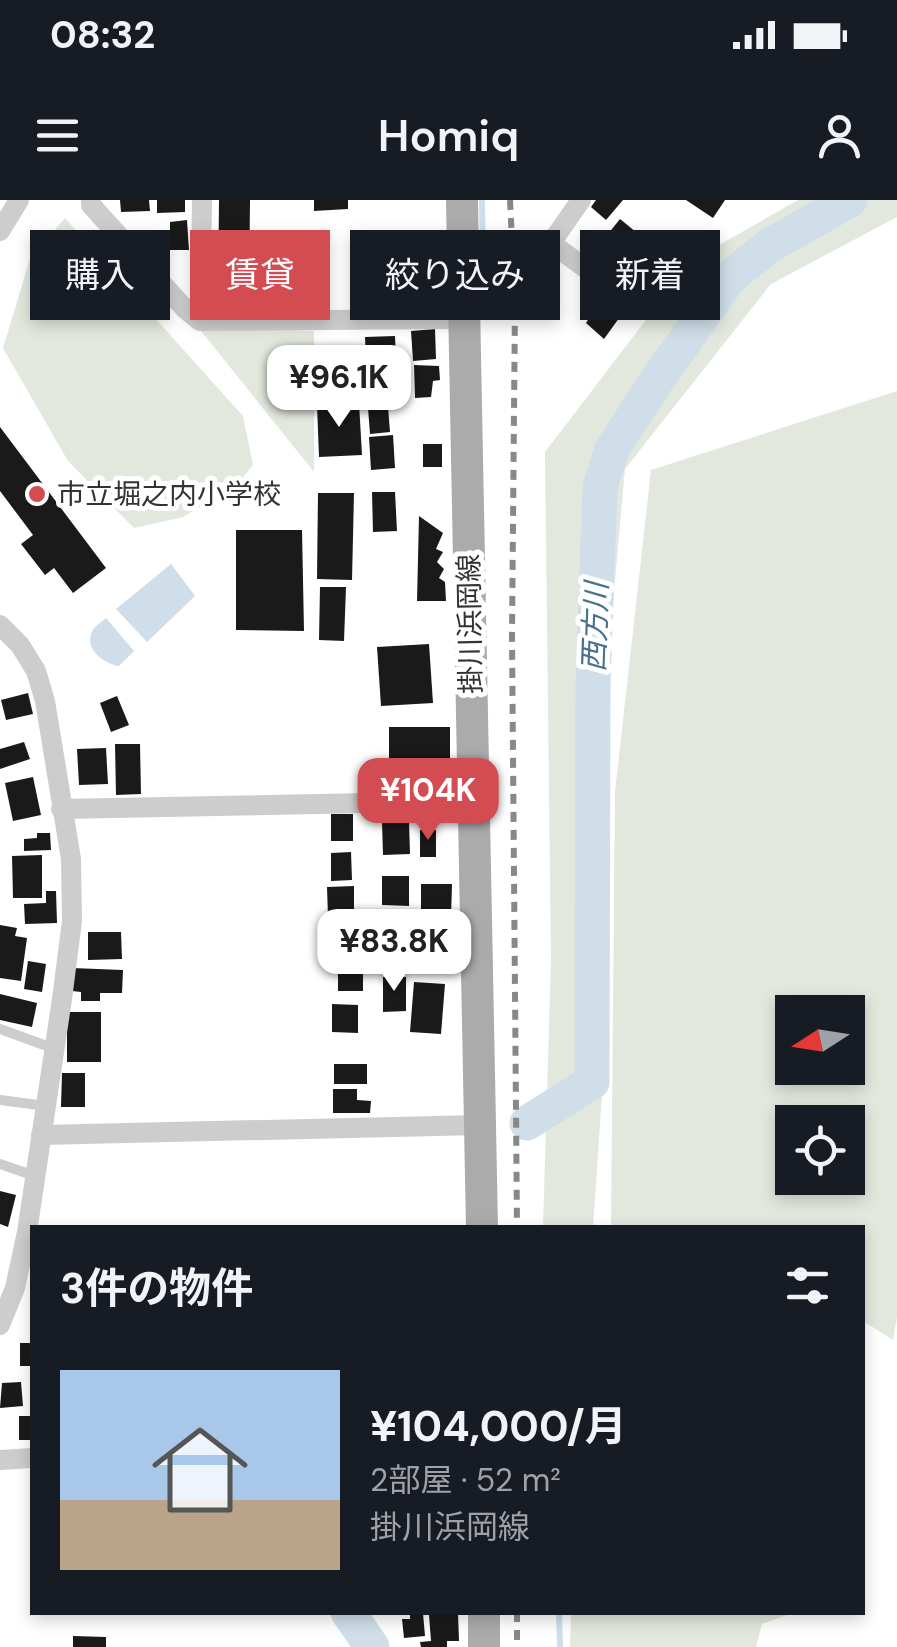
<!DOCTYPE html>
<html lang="ja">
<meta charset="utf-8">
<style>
:root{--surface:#171b24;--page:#20242c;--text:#f1f3f6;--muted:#9ea1a6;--accent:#d34c52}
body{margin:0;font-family:"DM Sans","Noto Sans JP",sans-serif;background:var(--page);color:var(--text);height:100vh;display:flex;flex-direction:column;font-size:38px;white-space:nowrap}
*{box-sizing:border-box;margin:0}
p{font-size:32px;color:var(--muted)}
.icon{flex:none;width:55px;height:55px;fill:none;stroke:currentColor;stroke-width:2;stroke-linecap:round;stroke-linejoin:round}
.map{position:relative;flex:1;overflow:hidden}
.drawer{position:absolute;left:30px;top:1025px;width:835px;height:390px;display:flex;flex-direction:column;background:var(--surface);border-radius:0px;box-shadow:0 5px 15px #0003}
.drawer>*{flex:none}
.hud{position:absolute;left:30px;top:30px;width:838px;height:90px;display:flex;gap:20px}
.needle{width:65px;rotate:258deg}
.buttons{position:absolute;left:775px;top:795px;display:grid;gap:20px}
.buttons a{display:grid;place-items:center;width:90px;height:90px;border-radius:0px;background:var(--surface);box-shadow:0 5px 15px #0003;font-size:50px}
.price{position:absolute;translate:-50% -85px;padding:0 22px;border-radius:20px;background:#fff;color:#222;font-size:32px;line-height:65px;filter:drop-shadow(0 2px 5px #0008)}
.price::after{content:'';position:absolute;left:50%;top:60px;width:30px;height:22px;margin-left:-15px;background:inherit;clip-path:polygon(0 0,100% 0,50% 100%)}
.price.on{background:var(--accent);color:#fff}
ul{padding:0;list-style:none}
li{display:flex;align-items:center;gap:30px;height:250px;padding:0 30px}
li span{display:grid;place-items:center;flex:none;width:280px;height:200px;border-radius:0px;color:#555}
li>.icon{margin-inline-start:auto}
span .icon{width:120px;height:120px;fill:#fffc;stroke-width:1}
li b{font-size:42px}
h2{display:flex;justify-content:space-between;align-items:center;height:120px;padding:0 30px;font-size:42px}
.tag{padding:0 35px;border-radius:0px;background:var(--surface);box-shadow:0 5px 15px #0003;font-size:35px;line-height:90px}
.tag.on{background:var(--accent);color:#fff}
.status{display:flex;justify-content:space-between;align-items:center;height:70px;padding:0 50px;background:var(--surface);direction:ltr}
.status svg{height:28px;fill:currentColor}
header{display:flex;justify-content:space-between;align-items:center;height:130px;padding:0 30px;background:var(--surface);font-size:45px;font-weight:600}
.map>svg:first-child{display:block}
.green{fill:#e2e8dd;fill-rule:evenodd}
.water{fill:#cfdee8}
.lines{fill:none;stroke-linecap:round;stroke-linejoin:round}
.stream{stroke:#cfdee8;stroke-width:6}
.river{stroke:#cfdee8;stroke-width:35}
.building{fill:#1a1a1a}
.lane{stroke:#cdcdcd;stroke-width:10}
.street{stroke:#cdcdcd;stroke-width:20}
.primary{stroke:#ababab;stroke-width:32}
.rail{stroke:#888;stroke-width:6;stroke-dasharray:10 8;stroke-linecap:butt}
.poi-dot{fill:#d34c52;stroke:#fff;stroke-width:4}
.labels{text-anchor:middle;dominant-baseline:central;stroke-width:10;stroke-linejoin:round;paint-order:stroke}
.poi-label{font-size:28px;fill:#333;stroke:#fff;text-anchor:start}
.street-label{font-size:28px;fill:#333;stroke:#fff}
.water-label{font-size:30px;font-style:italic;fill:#49718d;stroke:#fff}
</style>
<div class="status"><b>08:32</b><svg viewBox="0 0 49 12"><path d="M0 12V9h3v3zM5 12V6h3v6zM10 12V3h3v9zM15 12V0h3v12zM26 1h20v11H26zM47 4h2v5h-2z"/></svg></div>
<header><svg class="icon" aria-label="menu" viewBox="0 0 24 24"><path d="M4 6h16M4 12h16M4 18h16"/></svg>Homiq<svg class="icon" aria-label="person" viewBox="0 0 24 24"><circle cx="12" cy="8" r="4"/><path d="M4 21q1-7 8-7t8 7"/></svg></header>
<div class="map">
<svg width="897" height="1447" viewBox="0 0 897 1447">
<rect width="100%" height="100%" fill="#fff"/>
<g class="green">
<polygon points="798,0 897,0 897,17 771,84 625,269 592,639 603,881 593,1027 543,1027 551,760 545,252 691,61"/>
<polygon points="65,18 243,216 253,265 236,286 183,317 134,328 68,261 3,148 30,59"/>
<polygon points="197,126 314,131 314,272"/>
<path d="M897,191V1117L893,1140L863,1121L862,1028L611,1027L615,592L651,270ZM848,812V868H792V812ZM848,922V978H792V922Z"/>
<polygon points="571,1413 571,1412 793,1413 762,1424 756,1447 570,1447"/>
</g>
<g class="water">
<polygon points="171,364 195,396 147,442 116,409"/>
<path d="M106,418L134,451L119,466C104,464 82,448 93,430C96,425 102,422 106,418Z"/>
</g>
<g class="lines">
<g class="stream">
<polyline points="478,72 483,60 482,0"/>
<polyline points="559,1412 560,1447"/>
</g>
<g class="river">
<polyline points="527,923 592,882 593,482 600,287 612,249 659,177 730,77 769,46 850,0"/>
<polyline points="348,1412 372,1447"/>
</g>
</g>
<g class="building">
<polygon points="120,0 149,0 150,11 121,12"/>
<polygon points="157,0 185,0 185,12 157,13"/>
<polygon points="219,0 250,0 249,101 218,101"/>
<polygon points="314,0 348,0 348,9 314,11"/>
<polygon points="596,0 623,0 606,20 591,7"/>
<polygon points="686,0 725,0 713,18"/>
<polygon points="620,19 647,41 627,66 600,44"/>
<polygon points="187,20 189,50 170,50 170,22"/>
<polygon points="255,72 278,72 277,106 254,105"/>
<polygon points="601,99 622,114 604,139 586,123"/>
<polygon points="435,129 436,159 413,161 411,131"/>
<polygon points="395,136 396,160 366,160 365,137"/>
<polygon points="342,165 343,191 323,193 321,166"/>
<polygon points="414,165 439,166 440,180 433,181 431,197 415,198"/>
<polygon points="392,185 393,200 368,201 368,186"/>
<polygon points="359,203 362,255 319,257 317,205"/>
<polygon points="388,207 390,232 370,234 368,208"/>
<polygon points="0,227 106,368 73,393 54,368 45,375 21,344 33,335 0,291"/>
<polygon points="393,235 395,268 371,270 369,237"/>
<rect x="423" y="244" width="19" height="23"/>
<polygon points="372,292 395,292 397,331 373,332"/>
<polygon points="318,293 354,293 352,380 317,379"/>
<polygon points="419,316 443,333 436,349 443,352 437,362 444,369 439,378 445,382 446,401 417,401"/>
<polygon points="236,330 302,330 304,431 236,430"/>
<polygon points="320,387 346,387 344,441 319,440"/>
<polygon points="429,444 433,503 381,506 377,447"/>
<polygon points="28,493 33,514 6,520 1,500"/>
<polygon points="117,496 129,525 111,532 100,503"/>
<rect x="389" y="527" width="61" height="47"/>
<polygon points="24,542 30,559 0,569 0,549"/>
<polygon points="115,544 140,544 141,594 116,595"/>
<polygon points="106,548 108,584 79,585 77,549"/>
<polygon points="33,577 41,615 13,621 5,583"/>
<rect x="331" y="614" width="22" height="27"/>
<polygon points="409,622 410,654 383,655 382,623"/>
<rect x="420" y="630" width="16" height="27"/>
<polygon points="37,633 50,633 51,650 24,651 24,639 37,638"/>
<polygon points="351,652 352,680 331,681 331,653"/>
<polygon points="42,655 42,698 13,698 12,656"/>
<polygon points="382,676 409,676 409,706 382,705"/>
<polygon points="421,684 452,684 451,717 421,716"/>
<polygon points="354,686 354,715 328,717 327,687"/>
<polygon points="46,691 56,691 57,723 25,724 24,704 46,703"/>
<polygon points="387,718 407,719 406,741 452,743 451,770 385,767"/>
<polygon points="0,725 17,728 15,736 27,738 21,781 0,778"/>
<polygon points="334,726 357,726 358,754 334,754"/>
<polygon points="88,732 121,732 122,759 88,760"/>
<polygon points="28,761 46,764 42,792 24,789"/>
<rect x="338" y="767" width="25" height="24"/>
<polygon points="72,768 123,770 122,793 100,793 100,801 81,801 81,792 72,791"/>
<polygon points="383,777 406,777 406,811 383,812"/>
<polygon points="414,782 445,784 441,834 410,832"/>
<polygon points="0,794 37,803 32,827 0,820"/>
<polygon points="332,804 358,805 358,833 332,832"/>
<rect x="67" y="812" width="34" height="50"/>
<rect x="334" y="864" width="33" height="20"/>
<polygon points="62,873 85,873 85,907 61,907"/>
<polygon points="333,889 357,889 357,900 371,901 370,913 333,913"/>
<polygon points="0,991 16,995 8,1027 0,1024"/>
<rect x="20" y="1143" width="12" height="23"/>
<polygon points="21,1182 23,1206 0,1208 2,1183"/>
<rect x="19" y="1216" width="13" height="24"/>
<polygon points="423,1413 425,1436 404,1438 402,1419 410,1419 410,1414"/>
<polygon points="458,1413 459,1441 447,1441 447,1447 421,1447 420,1442 431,1441 429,1415"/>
<polygon points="73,1436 106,1437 106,1447 73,1447"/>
</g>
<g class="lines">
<g class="lane">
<polyline points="0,829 55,849"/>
<polyline points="0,900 46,906"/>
<polyline points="0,964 35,976"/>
</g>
<g class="street">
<polyline points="91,0 91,5 186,110 200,121"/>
<polyline points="202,0 200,121 464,119"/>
<polyline points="581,0 551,43 600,79"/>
<polyline points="0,31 19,0"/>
<polyline points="0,425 20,445 36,471 45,501 71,659 72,721 62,799 27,1032 15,1088 0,1125"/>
<polyline points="61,609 473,601"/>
<polyline points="41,935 480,925"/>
<polyline points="0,1260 32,1258"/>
</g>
<g class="primary">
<polyline points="462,0 482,1028"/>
<polyline points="484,1412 484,1447"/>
</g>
<g class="rail">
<polyline points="510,0 515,101 512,435 517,1028"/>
<polyline points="517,1412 517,1447"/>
</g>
</g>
<circle class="poi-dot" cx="37" cy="294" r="10"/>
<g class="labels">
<g class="poi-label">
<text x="57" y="294">市立堀之内小学校</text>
</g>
<g class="street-label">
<text transform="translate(470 424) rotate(-91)">掛川浜岡線</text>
</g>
<g class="water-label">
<text transform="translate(595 427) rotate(-88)">西方川</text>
</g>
</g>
</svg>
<div class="buttons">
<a><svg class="needle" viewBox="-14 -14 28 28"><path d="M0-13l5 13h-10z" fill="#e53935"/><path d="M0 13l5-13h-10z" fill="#9ea1a6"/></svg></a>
<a><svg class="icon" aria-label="locate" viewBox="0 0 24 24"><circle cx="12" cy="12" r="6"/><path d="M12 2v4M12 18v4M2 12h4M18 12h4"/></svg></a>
</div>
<b class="price" style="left:339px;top:230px">¥96.1K</b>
<b class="price on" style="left:428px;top:643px">¥104K</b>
<b class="price" style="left:394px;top:794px">¥83.8K</b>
<div class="hud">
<a class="tag">購入</a>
<a class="tag on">賃貸</a>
<a class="tag">絞り込み</a>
<a class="tag">新着</a>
</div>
<section class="drawer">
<h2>3件の物件<svg class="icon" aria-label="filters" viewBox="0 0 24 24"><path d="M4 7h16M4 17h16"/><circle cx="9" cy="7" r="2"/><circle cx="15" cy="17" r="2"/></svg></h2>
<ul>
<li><span style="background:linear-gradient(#a9c7e8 65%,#b9a48a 0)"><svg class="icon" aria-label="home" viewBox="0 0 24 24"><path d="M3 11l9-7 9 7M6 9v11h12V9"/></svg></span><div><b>¥104,000/月</b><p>2部屋 · 52 m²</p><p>掛川浜岡線</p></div></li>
</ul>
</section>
</div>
